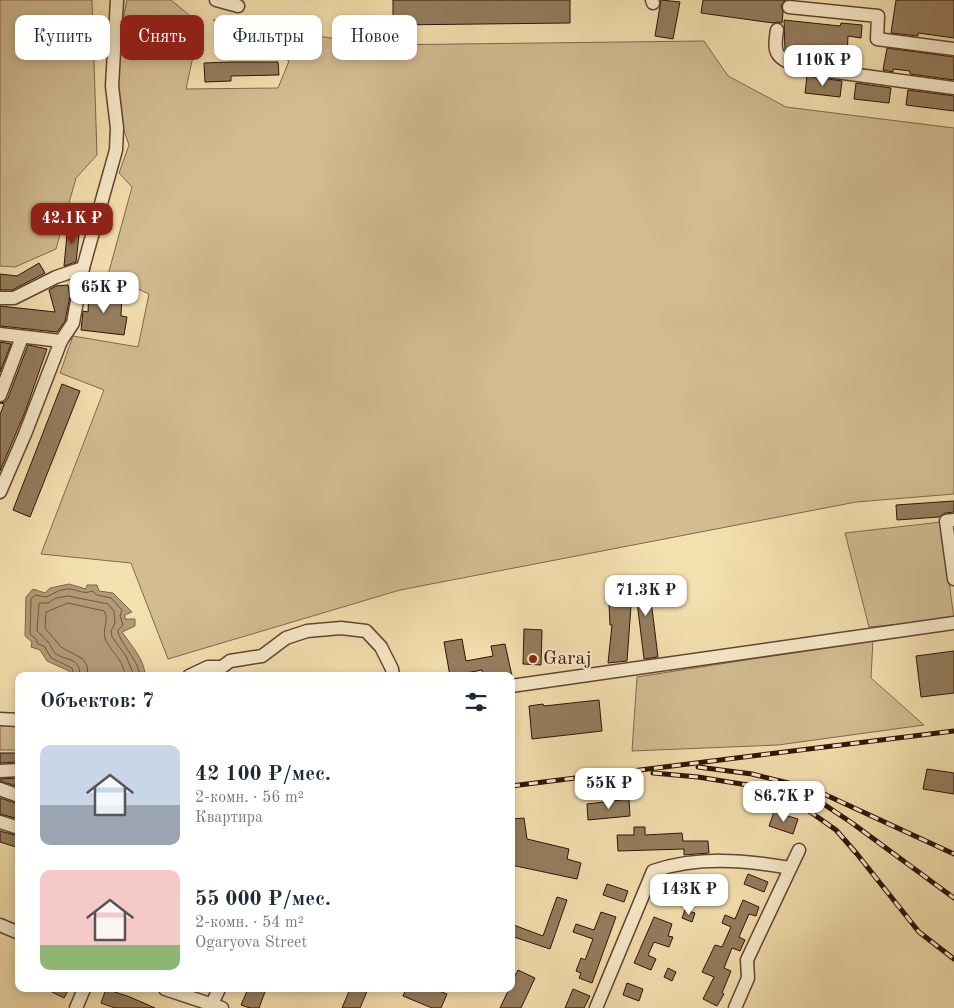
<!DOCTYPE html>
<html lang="ru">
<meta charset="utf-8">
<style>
:root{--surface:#fff;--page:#f6f6f7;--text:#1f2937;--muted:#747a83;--accent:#8f2418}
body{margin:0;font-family:"Old Standard TT",serif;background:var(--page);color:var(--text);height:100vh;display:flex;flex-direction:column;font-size:19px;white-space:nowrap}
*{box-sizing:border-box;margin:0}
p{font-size:16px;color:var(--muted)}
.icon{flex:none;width:28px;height:28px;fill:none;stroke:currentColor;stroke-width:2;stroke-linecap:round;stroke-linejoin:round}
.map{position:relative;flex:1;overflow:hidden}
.panel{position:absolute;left:15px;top:672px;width:500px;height:320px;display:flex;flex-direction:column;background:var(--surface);border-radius:10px;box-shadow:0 2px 8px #0003}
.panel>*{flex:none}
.guide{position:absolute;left:15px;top:15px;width:500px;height:45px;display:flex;gap:10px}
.price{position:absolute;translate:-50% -42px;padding:0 11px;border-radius:10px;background:#fff;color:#222;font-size:16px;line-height:32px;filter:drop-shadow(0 1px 2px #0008)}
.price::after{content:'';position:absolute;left:50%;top:30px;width:15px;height:11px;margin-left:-8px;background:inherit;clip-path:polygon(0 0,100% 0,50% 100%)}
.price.current{background:var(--accent);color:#fff}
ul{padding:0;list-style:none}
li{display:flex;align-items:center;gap:15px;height:125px;padding:0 25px}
li span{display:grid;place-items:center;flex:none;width:140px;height:100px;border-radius:10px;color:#555}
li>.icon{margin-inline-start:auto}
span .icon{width:60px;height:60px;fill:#fffc;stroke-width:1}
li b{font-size:21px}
h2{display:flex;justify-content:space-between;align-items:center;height:60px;padding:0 25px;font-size:21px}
.chip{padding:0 18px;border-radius:10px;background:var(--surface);box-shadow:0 2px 8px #0003;font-size:18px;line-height:45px}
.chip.current{background:var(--accent);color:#fff}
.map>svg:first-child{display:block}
.green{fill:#d3bc92;stroke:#81684c}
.water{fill:#b19a75;stroke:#7d6449}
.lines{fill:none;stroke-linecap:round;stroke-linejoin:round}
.shore{stroke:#70563e;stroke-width:1}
.building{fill:#957d5e;stroke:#2f1307}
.minor-casing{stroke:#604631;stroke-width:15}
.minor{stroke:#f8eaca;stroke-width:12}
.rail-casing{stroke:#2f1307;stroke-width:5}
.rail{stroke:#f8eaca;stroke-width:3;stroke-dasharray:9;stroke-linecap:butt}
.poi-dot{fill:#8f2418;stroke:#f8eaca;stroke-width:2}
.labels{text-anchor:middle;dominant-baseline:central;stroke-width:4.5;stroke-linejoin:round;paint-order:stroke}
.poi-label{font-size:20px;fill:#2f1307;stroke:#f8eaca;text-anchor:start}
</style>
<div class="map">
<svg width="954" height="1008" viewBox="0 0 954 1008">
<rect width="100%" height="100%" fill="#f4dfae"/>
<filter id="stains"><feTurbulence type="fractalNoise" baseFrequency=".004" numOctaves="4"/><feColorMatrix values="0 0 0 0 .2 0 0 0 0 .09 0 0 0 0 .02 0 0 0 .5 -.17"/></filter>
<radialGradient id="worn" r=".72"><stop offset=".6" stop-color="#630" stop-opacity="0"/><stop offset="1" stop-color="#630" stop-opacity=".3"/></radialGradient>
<g class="green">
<polygon points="0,0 92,0 97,155 76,178 56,249 15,267 0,266"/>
<polygon points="127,0 171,0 200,24 186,89 278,88 289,61 213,20 377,45 704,41 728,76 786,107 954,128 954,494 856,502 400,590 168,659 131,563 41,554 104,390 60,373 73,336 138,347 149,294 108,275 132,187 119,173 129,145 109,87"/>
<polygon points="941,522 954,619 869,627 845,533"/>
<polygon points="873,640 871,678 924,725 778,745 632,751 637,677"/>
<rect x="0" y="725" width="19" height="25"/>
</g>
<path class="water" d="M69,584L86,589L87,585H97L99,591L113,593L132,612L125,615V619H135V626L122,632C131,645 145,660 145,676H69V671L47,661L40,650L31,647L32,642L25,636L26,597L33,589L45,593L50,588Z"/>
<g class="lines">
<g class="shore">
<path d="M74,676L72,668L51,658L44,646L38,644L36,639L30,634L31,599L35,595L46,597C53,594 60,589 68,589C78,589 83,595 92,591L97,595L111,598L122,610L120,616L123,625L118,630C117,640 139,660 140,676"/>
<path d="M80,676C80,656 67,662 55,653C52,650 51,645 48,642C45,638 41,635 37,631L39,603H48L56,598L68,596L108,604L114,611L115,623L111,631L112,637L126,656L134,676"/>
<path d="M88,676L87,666L83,659L61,647L45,628L46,612L68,603L104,611C110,620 102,628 105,638C107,645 114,652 118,658C122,663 124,670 126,676"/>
</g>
</g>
<g class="building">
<polygon points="393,0 570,0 570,23 393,25"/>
<polygon points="661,0 680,2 673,39 655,36"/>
<polygon points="703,0 785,0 781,6 783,12 782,23 778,22 773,23 701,13"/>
<polygon points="896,0 954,0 954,38 918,33 918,36 891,33"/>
<polygon points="784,20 840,26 841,23 862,25 861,38 848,36 847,55 785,50"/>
<polygon points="887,48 954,57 954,80 910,74 910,71 893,69 893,72 883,70"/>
<polygon points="230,62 278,62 279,75 231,76 231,81 205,82 204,63"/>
<polygon points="807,76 842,81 840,97 805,93"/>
<polygon points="856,83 891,88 889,103 854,99"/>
<polygon points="908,90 954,96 954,111 906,105"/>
<polygon points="68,225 80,226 76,262 64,266"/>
<polygon points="39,263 45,273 12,290 0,290 0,274 17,276"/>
<polygon points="68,285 70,296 65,321 57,332 0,326 0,306 55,312 49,290 56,286"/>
<polygon points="89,292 122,293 121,316 127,317 124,335 81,330 83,311 88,312"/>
<polygon points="0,342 11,344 0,372"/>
<polygon points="28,345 47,349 25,412 0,471 0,415 4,404 0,403 5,402 8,398"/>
<polygon points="62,384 80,391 30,517 13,510"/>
<polygon points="954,501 954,512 945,513 939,517 897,520 896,505"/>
<polygon points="648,576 658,657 644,659 634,577"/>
<polygon points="632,592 627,661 608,663 612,625 610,625 609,604 617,604 616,593"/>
<polygon points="524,629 542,630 541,665 523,664"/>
<polygon points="462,639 466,661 493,656 491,646 505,644 512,676 483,676 482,670 450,676 444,642"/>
<polygon points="954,651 954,693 921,697 916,656"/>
<polygon points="599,700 602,731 532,739 529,706 543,704 544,706"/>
<polygon points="0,753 19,753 19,762 0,763"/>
<polygon points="927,769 954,773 954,794 923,789"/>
<polygon points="19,778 19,787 0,781 0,779"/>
<polygon points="0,798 19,804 19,819 0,814"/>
<polygon points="629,799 630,816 588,820 587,804"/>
<polygon points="774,812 798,819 793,834 769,826"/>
<polygon points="524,818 527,839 569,849 567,859 581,863 577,879 511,865 511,819"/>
<polygon points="634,827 645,827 645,835 682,833 683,841 708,841 709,853 684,855 684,849 618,851 617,835 634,835"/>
<polygon points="0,831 19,836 19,848 0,842"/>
<polygon points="748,874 768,882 764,892 744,884"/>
<polygon points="671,877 687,883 681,898 665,892"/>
<polygon points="607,884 628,891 624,902 603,895"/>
<polygon points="557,897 567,900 550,949 511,936 511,924 543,936"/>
<polygon points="743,900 759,907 756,916 749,914 739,937 745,940 740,951 732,948 724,968 731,971 722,993 724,994 717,1006 703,999 714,977 702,972 715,945 722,947 731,927 722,923 725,915 735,919"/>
<polygon points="685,910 695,913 692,922 682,918"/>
<polygon points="601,912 616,917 592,983 579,978 581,973 576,971 581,958 585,960 593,939 573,932 576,924 594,930"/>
<polygon points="654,917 672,924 668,936 673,937 669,947 654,942 648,955 656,959 651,970 634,963"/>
<polygon points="668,968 676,972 672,981 664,977"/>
<polygon points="518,970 535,978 521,1008 500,1008 509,989 511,989 511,984"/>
<polygon points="627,983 643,989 639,1001 623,995"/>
<polygon points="46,989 69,989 64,998"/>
<polygon points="106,989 130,997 155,1008 115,1008 101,1003"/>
<polygon points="248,989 266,989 259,1008 250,1008 241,1005"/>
<polygon points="350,989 368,989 360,1008 342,1008"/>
<polygon points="406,989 434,989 447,994 441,1008 432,1008 403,996"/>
<polygon points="573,989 590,996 584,1008 565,1008"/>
</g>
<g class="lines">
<defs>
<g id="minor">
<polyline points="216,0 238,6"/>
<polyline points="652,0 653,3"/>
<polyline points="789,7 878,16 877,39 954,49"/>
<path d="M777,30C773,55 776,57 799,67L954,88"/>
<polyline points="0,298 14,298 56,277 83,268"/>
<polyline points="0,334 61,341"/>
<polyline points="0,395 22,337"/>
<polyline points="0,492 25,434 61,341 73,323 83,268 116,150 117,128 112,86 117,0"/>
<polyline points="954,520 946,521 954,579"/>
<polyline points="189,676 208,667 222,667 230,661 262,656 286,638 307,631 341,628 366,631 381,647 392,669 393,676"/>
<polyline points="511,686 954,623"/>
<polyline points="0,719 19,720"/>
<polyline points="0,771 19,770"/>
<polyline points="0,789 19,796"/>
<polyline points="0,822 19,828"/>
<polyline points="0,925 19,933"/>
<polyline points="165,989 222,1008"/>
<polyline points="76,1008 84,989"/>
<polyline points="210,1008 219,989"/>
<path d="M596,1008L653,871C698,856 744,860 790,868"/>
<polyline points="735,1008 748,978 747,960 799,850"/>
</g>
</defs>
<use href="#minor" class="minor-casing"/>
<use href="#minor" class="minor"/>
<defs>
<g id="rail">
<polyline points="698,767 752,774 813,789 954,854"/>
<polyline points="653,773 698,777 760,787 809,811 836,830 857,854 919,932 954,959"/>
<polyline points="766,784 819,801 852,823 954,898"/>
<polyline points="511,786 954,731"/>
</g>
</defs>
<use href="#rail" class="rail-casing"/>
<use href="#rail" class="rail"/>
</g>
<circle class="poi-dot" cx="533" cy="659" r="5"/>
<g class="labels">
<g class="poi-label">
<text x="543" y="659">Garaj</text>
</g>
</g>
<rect width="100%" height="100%" filter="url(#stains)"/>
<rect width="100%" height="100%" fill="url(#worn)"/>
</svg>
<b class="price" style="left:823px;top:87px">110K ₽</b>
<b class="price current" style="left:72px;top:245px">42.1K ₽</b>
<b class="price" style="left:104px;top:314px">65K ₽</b>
<b class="price" style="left:646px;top:617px">71.3K ₽</b>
<b class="price" style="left:609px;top:810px">55K ₽</b>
<b class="price" style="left:784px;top:823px">86.7K ₽</b>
<b class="price" style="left:689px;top:916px">143K ₽</b>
<div class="guide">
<a class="chip">Купить</a>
<a class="chip current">Снять</a>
<a class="chip">Фильтры</a>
<a class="chip">Новое</a>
</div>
<section class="panel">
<h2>Объектов: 7<svg class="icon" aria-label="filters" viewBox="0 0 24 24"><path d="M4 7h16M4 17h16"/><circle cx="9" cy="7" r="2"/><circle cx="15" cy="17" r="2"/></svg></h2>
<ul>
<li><span style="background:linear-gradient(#c9d6e8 60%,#9aa5b1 0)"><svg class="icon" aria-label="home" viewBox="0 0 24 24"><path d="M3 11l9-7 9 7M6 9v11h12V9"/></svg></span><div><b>42 100 ₽/мес.</b><p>2-комн. · 56 m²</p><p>Квартира</p></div></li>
<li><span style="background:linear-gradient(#f6c9c9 75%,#8fb573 0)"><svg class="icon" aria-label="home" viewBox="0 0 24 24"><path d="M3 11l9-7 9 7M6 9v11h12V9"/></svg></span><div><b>55 000 ₽/мес.</b><p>2-комн. · 54 m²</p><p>Ogaryova Street</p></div></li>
</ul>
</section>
</div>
